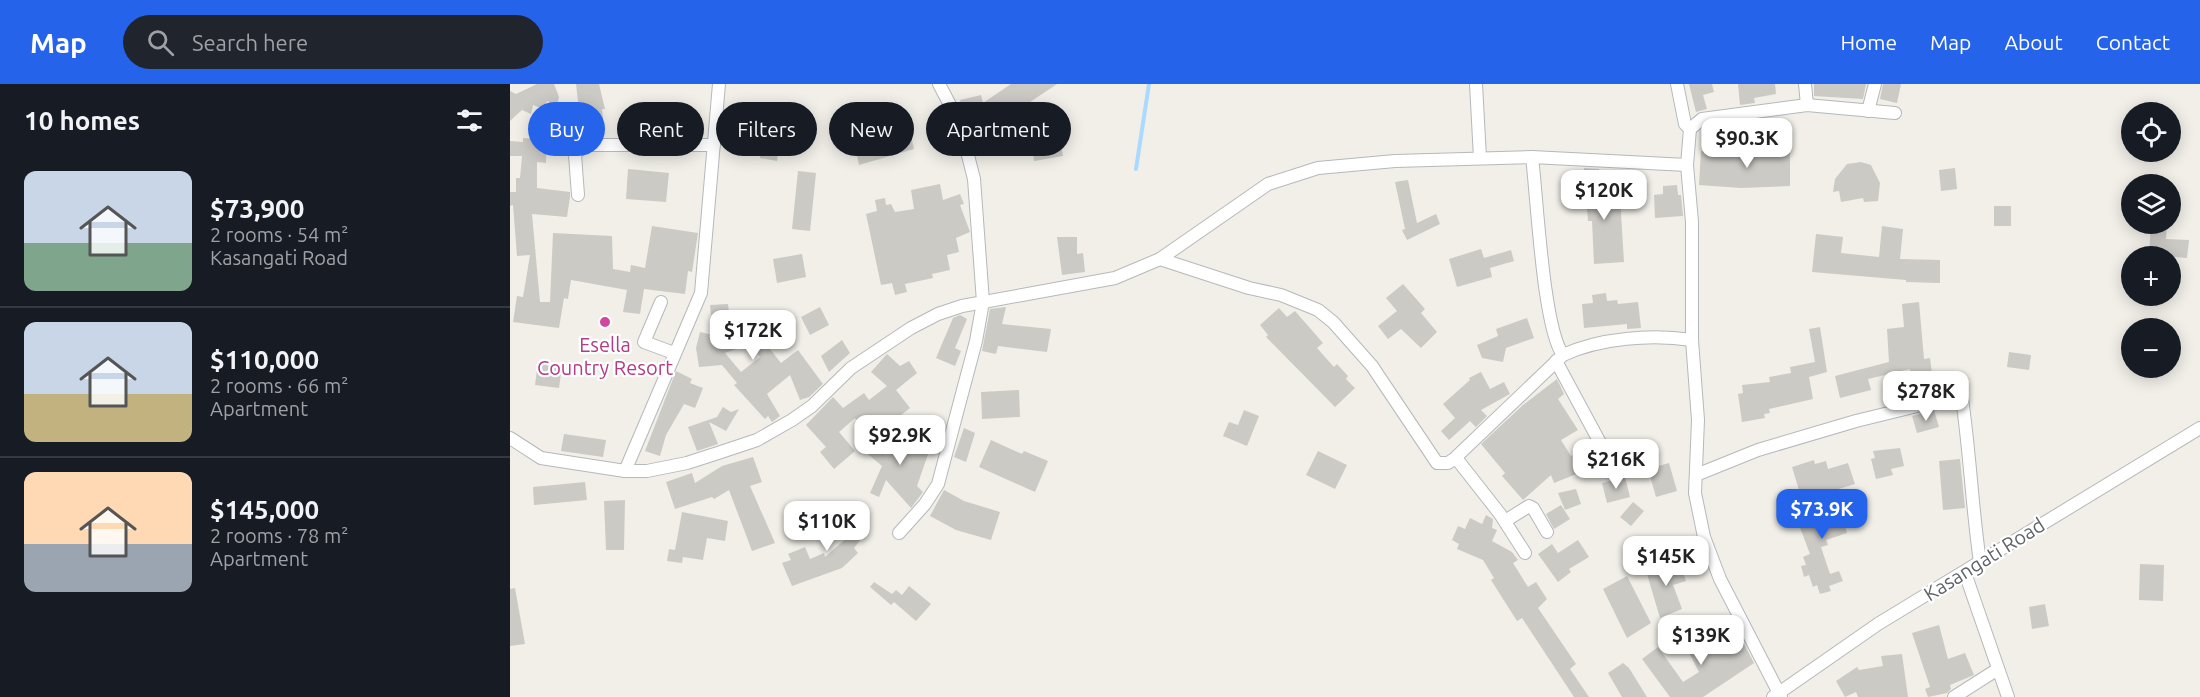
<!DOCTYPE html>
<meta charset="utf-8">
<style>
:root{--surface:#171b24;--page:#20242c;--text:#f1f3f6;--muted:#9ea1a6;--line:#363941;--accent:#2563eb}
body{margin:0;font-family:Ubuntu,sans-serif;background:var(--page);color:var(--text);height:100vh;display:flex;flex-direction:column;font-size:22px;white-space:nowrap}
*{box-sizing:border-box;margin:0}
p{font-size:20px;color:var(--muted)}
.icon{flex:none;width:33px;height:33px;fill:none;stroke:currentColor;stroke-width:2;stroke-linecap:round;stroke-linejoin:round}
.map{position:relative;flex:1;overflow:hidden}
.panel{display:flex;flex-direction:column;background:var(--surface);width:510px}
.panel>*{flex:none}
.hud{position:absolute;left:18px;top:18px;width:570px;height:54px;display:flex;gap:12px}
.controls{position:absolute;left:1611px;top:18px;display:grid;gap:12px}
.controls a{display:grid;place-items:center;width:60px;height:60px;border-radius:50%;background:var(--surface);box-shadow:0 3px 15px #0003;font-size:30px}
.price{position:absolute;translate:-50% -51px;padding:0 14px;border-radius:12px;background:#fff;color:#222;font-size:20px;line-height:39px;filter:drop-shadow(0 2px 3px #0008)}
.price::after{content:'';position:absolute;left:50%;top:36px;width:18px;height:14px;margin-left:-9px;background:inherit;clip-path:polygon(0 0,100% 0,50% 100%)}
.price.on{background:var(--accent);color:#fff}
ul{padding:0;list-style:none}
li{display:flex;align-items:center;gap:18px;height:150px;padding:0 24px}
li+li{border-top:2px solid var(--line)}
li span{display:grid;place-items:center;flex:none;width:168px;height:120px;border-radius:12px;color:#555}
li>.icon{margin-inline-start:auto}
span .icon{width:72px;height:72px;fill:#fffc;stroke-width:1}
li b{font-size:26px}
h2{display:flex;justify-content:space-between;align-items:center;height:72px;padding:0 24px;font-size:26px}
.tag{padding:0 21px;border-radius:27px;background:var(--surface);box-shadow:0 3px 15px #0003;font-size:21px;line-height:54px}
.tag.on{background:var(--accent);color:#fff}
header{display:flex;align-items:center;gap:36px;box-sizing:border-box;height:84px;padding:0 30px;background:var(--accent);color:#fff}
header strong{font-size:28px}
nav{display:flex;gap:33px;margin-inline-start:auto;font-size:21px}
.search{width:420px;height:54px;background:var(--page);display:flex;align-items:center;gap:15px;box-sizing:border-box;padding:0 21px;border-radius:33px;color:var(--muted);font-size:22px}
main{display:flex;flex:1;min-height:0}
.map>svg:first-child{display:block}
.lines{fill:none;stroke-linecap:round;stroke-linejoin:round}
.stream{stroke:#aadaff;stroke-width:4}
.building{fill:#cccac5;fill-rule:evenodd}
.minor-casing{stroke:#b5b8bc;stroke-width:14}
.minor{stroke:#fff;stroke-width:12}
.hotel-dot{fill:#d1479c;stroke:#fff;stroke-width:2}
.labels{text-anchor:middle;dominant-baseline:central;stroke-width:4.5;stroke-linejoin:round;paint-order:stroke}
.hotel-label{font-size:20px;fill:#b23c85;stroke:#fff}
.street-label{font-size:20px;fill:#5f6368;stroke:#fff}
</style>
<header>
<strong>Map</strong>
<div class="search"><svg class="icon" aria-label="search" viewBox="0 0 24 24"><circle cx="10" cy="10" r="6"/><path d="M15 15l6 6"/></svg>Search here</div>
<nav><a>Home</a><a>Map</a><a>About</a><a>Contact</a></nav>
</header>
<main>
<section class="panel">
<h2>10 homes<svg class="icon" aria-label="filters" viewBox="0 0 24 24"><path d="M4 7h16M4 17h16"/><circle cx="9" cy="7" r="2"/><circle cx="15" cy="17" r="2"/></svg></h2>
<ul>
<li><span style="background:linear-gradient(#c9d6e8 60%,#7fa58c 0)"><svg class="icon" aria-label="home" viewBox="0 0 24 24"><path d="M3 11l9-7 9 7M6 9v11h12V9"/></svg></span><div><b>$73,900</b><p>2 rooms · 54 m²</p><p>Kasangati Road</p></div></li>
<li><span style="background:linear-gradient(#c9d6e8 60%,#c2b280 0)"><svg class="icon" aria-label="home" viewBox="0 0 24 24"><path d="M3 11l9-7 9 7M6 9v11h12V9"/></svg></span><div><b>$110,000</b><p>2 rooms · 66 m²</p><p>Apartment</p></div></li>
<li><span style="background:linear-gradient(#ffd9b3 60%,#9aa5b1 0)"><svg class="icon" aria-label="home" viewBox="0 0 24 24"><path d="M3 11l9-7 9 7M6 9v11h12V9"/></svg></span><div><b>$145,000</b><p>2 rooms · 78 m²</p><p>Apartment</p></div></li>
</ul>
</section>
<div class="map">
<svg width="1690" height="613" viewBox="0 0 1690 613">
<rect width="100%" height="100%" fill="#f1efe8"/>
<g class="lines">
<polyline class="stream" points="626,85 639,0"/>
</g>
<g class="building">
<polygon points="27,0 44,0 49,13 47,22 37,17 33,25 23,21 21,30 12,26 0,37 0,7 6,10"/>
<polygon points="66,0 89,0 95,25 92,25 93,34 74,37 72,25 69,26"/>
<polygon points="501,0 547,0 498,33 489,19 453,29 450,16 471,11 473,19"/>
<polygon points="1179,0 1202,0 1204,8 1193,11 1197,25 1186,28"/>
<polygon points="1228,0 1265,0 1266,10 1244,14 1245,19 1230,21"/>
<polygon points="1304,0 1356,0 1353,15 1304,12"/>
<polygon points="1373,0 1391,0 1387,19 1370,15"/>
<polygon points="236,21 249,23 248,29 273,32 267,77 250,74 251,67 224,64 231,27 236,28"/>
<polygon points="397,34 404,65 349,81 341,45"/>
<polygon points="489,45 518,45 518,48 532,46 533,52 549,49 553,72 524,77 523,70 489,70"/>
<polygon points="13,54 37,56 36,79 27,78 27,104 60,108 60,113 57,133 22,130 30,218 40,218 43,149 102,152 103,185 120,188 121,181 135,184 142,142 188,149 182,188 178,187 175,210 134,205 130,230 113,228 117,206 61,196 58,215 54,214 49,244 3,238 7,212 13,213 20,171 7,172 3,121 0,122 0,108 6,108 6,94 10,94 12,72 0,72 0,57 13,58"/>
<polygon points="1280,61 1280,102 1231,104 1189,101 1191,67 1242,70 1242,66 1262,66 1262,62"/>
<polygon points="1351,78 1361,81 1370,99 1368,117 1354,118 1353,114 1331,118 1329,107 1323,108 1325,95 1337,80"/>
<polygon points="1074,84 1089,85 1091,115 1110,113 1114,178 1084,180 1082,137 1078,137"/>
<polygon points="1445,84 1447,105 1431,107 1429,86"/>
<polygon points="118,85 159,89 156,118 116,115"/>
<polygon points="288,87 306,89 300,147 282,145"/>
<polygon points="898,96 907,139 926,130 930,140 897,156 892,146 895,145 885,98"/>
<polygon points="430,100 433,116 450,110 454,120 450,121 460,148 446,154 449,168 437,171 440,186 422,190 423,194 395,200 397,208 385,211 382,199 371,201 356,130 367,127 365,116 375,114 376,121 381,120 385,128 404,125 401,106"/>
<polygon points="1167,101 1168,111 1171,111 1173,132 1145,134 1144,111 1153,110 1153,102"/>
<rect x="1484" y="122" width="17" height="20"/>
<polygon points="1641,140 1657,140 1656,155 1679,156 1677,174 1639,171"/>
<polygon points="1372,142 1393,145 1390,175 1430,176 1430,199 1396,198 1396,196 1302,188 1306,150 1333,153 1331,169 1369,173"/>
<polygon points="547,153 567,153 567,170 573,169 575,188 552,191"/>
<polygon points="971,165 974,174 1001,166 1004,177 980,184 982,193 947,203 939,175"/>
<polygon points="292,170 296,193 267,199 263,175"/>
<polygon points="893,200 915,225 911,229 927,248 911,264 891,245 878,255 868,242 887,227 876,214"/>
<polygon points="1096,209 1097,217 1107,216 1108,220 1128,218 1131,244 1117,245 1117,240 1074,244 1072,220 1083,219 1082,211"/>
<polygon points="1409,218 1414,275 1420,274 1422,289 1401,292 1400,285 1358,295 1361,306 1330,314 1325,292 1379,278 1377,245 1394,243 1392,220"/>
<path d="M218,220L221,248L264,235L269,251L253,256L271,279L288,266L313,300L299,313L290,316L280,291L257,310L270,332L262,338L258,332L255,335L224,301L227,299L212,281L189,283L186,264L190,248L203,251L200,221ZM240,260L250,273L231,288L215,269Z"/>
<polygon points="310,223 319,241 300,251 291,233"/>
<polygon points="496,223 492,240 541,245 537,268 488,262 486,270 472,267 480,225"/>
<polygon points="769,224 777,233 785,227 813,259 807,264 824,283 827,280 838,292 836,295 845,304 825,323 756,253 758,251 750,241"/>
<polygon points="450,231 457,235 445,264 451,267 445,282 426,274 443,234"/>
<polygon points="1017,234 1024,254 996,264 993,278 972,274 967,261 988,252 986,245"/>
<polygon points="1310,243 1317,288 1299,293 1303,315 1259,325 1260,329 1254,330 1255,334 1232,338 1228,310 1233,309 1232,301 1260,298 1259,293 1281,289 1280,283 1305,278 1299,245"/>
<polygon points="332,256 340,269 319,288 311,272"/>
<polygon points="1499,268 1521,271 1519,286 1497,283"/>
<polygon points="377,270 390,282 399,277 407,289 386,306 400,324 377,342 374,339 357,351 345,334 329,348 345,367 324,385 310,368 316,363 296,341 323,313 333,324 354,309 359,316 377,302 361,288"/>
<polygon points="28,278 52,282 49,304 25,301"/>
<polygon points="166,287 182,295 180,299 193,304 185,324 174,320 156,351 150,372 135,367"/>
<polygon points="971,288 980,305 994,298 1000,310 971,326 977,332 966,343 960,337 939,356 931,347 945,334 933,320 960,296 959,294"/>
<polygon points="1047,295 1054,310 1048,315 1068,346 1051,356 1061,372 1075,366 1081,384 1044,399 1041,391 1013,416 992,392 995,389 971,360 1013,321"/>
<polygon points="509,306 510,333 472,335 471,308"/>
<polygon points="213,323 221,328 229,325 216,347 199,338 208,360 187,367 178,343 207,333"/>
<polygon points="734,326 749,332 737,362 713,352 719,338 728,341"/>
<polygon points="1424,326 1429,343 1407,349 1402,332"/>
<polygon points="454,344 465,349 456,378 444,373"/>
<polygon points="401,348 423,356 407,402 413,408 401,424 376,396 369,413 360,409 372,382 347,361 354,352 376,371 382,358 395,365"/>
<polygon points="54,350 96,356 93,373 51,367"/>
<polygon points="481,356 512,370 514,367 538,377 525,408 469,383"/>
<polygon points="1390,364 1394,382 1381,385 1383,391 1366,395 1361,375 1365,374 1363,367"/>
<polygon points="808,367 837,381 825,405 796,391"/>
<polygon points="243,373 252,398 240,402 265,459 242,467 219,406 204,415 202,413 165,425 156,398 182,389 185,399 212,382"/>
<polygon points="1450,375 1455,424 1433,426 1429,377"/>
<polygon points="1304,376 1305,380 1316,377 1318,385 1338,379 1345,400 1292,416 1282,383"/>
<polygon points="1159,379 1167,407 1146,413 1138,385"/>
<polygon points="1115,393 1120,413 1097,419 1092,399"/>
<polygon points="75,398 77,416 24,421 23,403"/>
<polygon points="1066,405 1071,420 1055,426 1048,409"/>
<polygon points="434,406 454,417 490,428 481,456 446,446 420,432"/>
<polygon points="115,416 114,466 96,466 94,417"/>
<polygon points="1123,418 1134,427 1121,442 1110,433"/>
<polygon points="1344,420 1346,438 1334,439 1337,449 1316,456 1318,461 1311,463 1320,490 1329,487 1333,497 1319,502 1321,507 1310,510 1307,501 1303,503 1299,491 1294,493 1291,482 1296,481 1293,473 1300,470 1283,425"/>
<polygon points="1051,421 1060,435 1044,445 1036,430"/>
<polygon points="330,423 358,446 344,464 348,469 332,484 282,502 272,479 281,476 278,470 295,463 300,475 314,469 315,473 338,453 318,437"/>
<polygon points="172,428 218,437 215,457 197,454 193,476 173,473 172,479 157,477 159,465 165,466"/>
<polygon points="976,431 983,435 982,444 987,446 982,457 1002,468 1008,476 1003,479 1018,503 1026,498 1037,515 1028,524 1066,580 1060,585 1079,613 1064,613 1012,534 1007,537 981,496 984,494 973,476 947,465 949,460 942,456 948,442 955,445 960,434 972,440"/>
<polygon points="1068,456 1079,473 1059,485 1061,488 1048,498 1028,470 1042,460 1048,469"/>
<polygon points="1159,472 1162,481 1170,479 1176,497 1163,501 1172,525 1150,534 1137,490 1151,485 1148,476"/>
<polygon points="1630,480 1654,481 1653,517 1629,516"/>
<polygon points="1117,492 1141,539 1117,554 1093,505"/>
<polygon points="364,498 382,510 386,506 392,511 399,502 421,520 406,537 384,518 381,521 360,503"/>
<polygon points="5,504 15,560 0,562 0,505"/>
<polygon points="1535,520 1539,542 1522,545 1519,523"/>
<polygon points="1429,541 1438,575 1455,569 1464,591 1440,601 1441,605 1437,609 1418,613 1415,605 1420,603 1402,549"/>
<polygon points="1185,545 1187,550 1196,546 1204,563 1219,556 1222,561 1232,556 1244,579 1193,613 1160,613 1132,575 1148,563 1173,598 1189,588 1173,557 1177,556 1174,550"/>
<polygon points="1392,570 1398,613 1348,613 1346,608 1335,613 1326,597 1347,583 1349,586 1373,582 1371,572"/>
<polygon points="1113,579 1119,584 1137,613 1112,613 1098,589"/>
</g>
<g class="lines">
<defs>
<g id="minor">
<polyline points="966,0 970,74"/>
<polyline points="1167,0 1175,40 1180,45"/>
<polyline points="1295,0 1297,21"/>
<polyline points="1358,27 1365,0"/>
<path d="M1022,73C1027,113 1033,244 1053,271"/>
<polyline points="1177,81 1180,45 1192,35 1297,21 1385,29"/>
<polyline points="68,111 65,71 73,61 204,61"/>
<path d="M650,175L739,204L771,211L808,226L823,238L862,282L927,379H938L944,375L1053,271C1090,254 1141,250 1182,256"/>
<polyline points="151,218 134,258 164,269"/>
<polyline points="1046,277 1101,379"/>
<polyline points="0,354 31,374 115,387 137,387 177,379 208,369 247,356 282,336 302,322 341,284 401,244 428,230 452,222 605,194 650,175 758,100 808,84 885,77 1022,73 1177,81 1182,138 1182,256 1188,336 1185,409 1194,453 1210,495 1271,613"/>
<polyline points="946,374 990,430 1015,469"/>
<polyline points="115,387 191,209 209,0"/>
<path d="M1186,391L1248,366L1346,337L1448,312L1452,315C1460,369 1462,424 1470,478"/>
<polyline points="995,437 1019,422 1023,424 1037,448"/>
<polyline points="389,449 415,420 428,400 466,257 473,218 464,95 450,40 429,0"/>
<polyline points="1455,489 1498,613"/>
<polyline points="1263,613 1368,540 1690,344"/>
<polyline points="1444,613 1488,585"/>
</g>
</defs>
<use href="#minor" class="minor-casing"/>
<use href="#minor" class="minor"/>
</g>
<circle class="hotel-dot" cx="95" cy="238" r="6"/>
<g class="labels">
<g class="hotel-label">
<text x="95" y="260">Esella<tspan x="95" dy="23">Country Resort</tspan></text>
</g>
<g class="street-label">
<text transform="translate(1474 475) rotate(-32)">Kasangati Road</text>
</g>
</g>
</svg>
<div class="controls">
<a><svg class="icon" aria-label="locate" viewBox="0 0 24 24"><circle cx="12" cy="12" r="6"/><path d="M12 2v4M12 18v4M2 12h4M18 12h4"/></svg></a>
<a><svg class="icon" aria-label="layers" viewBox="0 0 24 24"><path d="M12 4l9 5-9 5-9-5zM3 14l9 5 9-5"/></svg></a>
<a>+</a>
<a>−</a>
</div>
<b class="price" style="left:1237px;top:85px">$90.3K</b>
<b class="price" style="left:1094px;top:137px">$120K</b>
<b class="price" style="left:243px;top:277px">$172K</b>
<b class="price" style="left:1416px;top:338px">$278K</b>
<b class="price" style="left:390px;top:382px">$92.9K</b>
<b class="price" style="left:1106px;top:406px">$216K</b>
<b class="price on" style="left:1312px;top:456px">$73.9K</b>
<b class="price" style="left:317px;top:468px">$110K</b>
<b class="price" style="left:1156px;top:503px">$145K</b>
<b class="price" style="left:1191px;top:582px">$139K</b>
<div class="hud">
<a class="tag on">Buy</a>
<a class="tag">Rent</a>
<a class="tag">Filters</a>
<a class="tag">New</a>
<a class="tag">Apartment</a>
</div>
</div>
</main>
